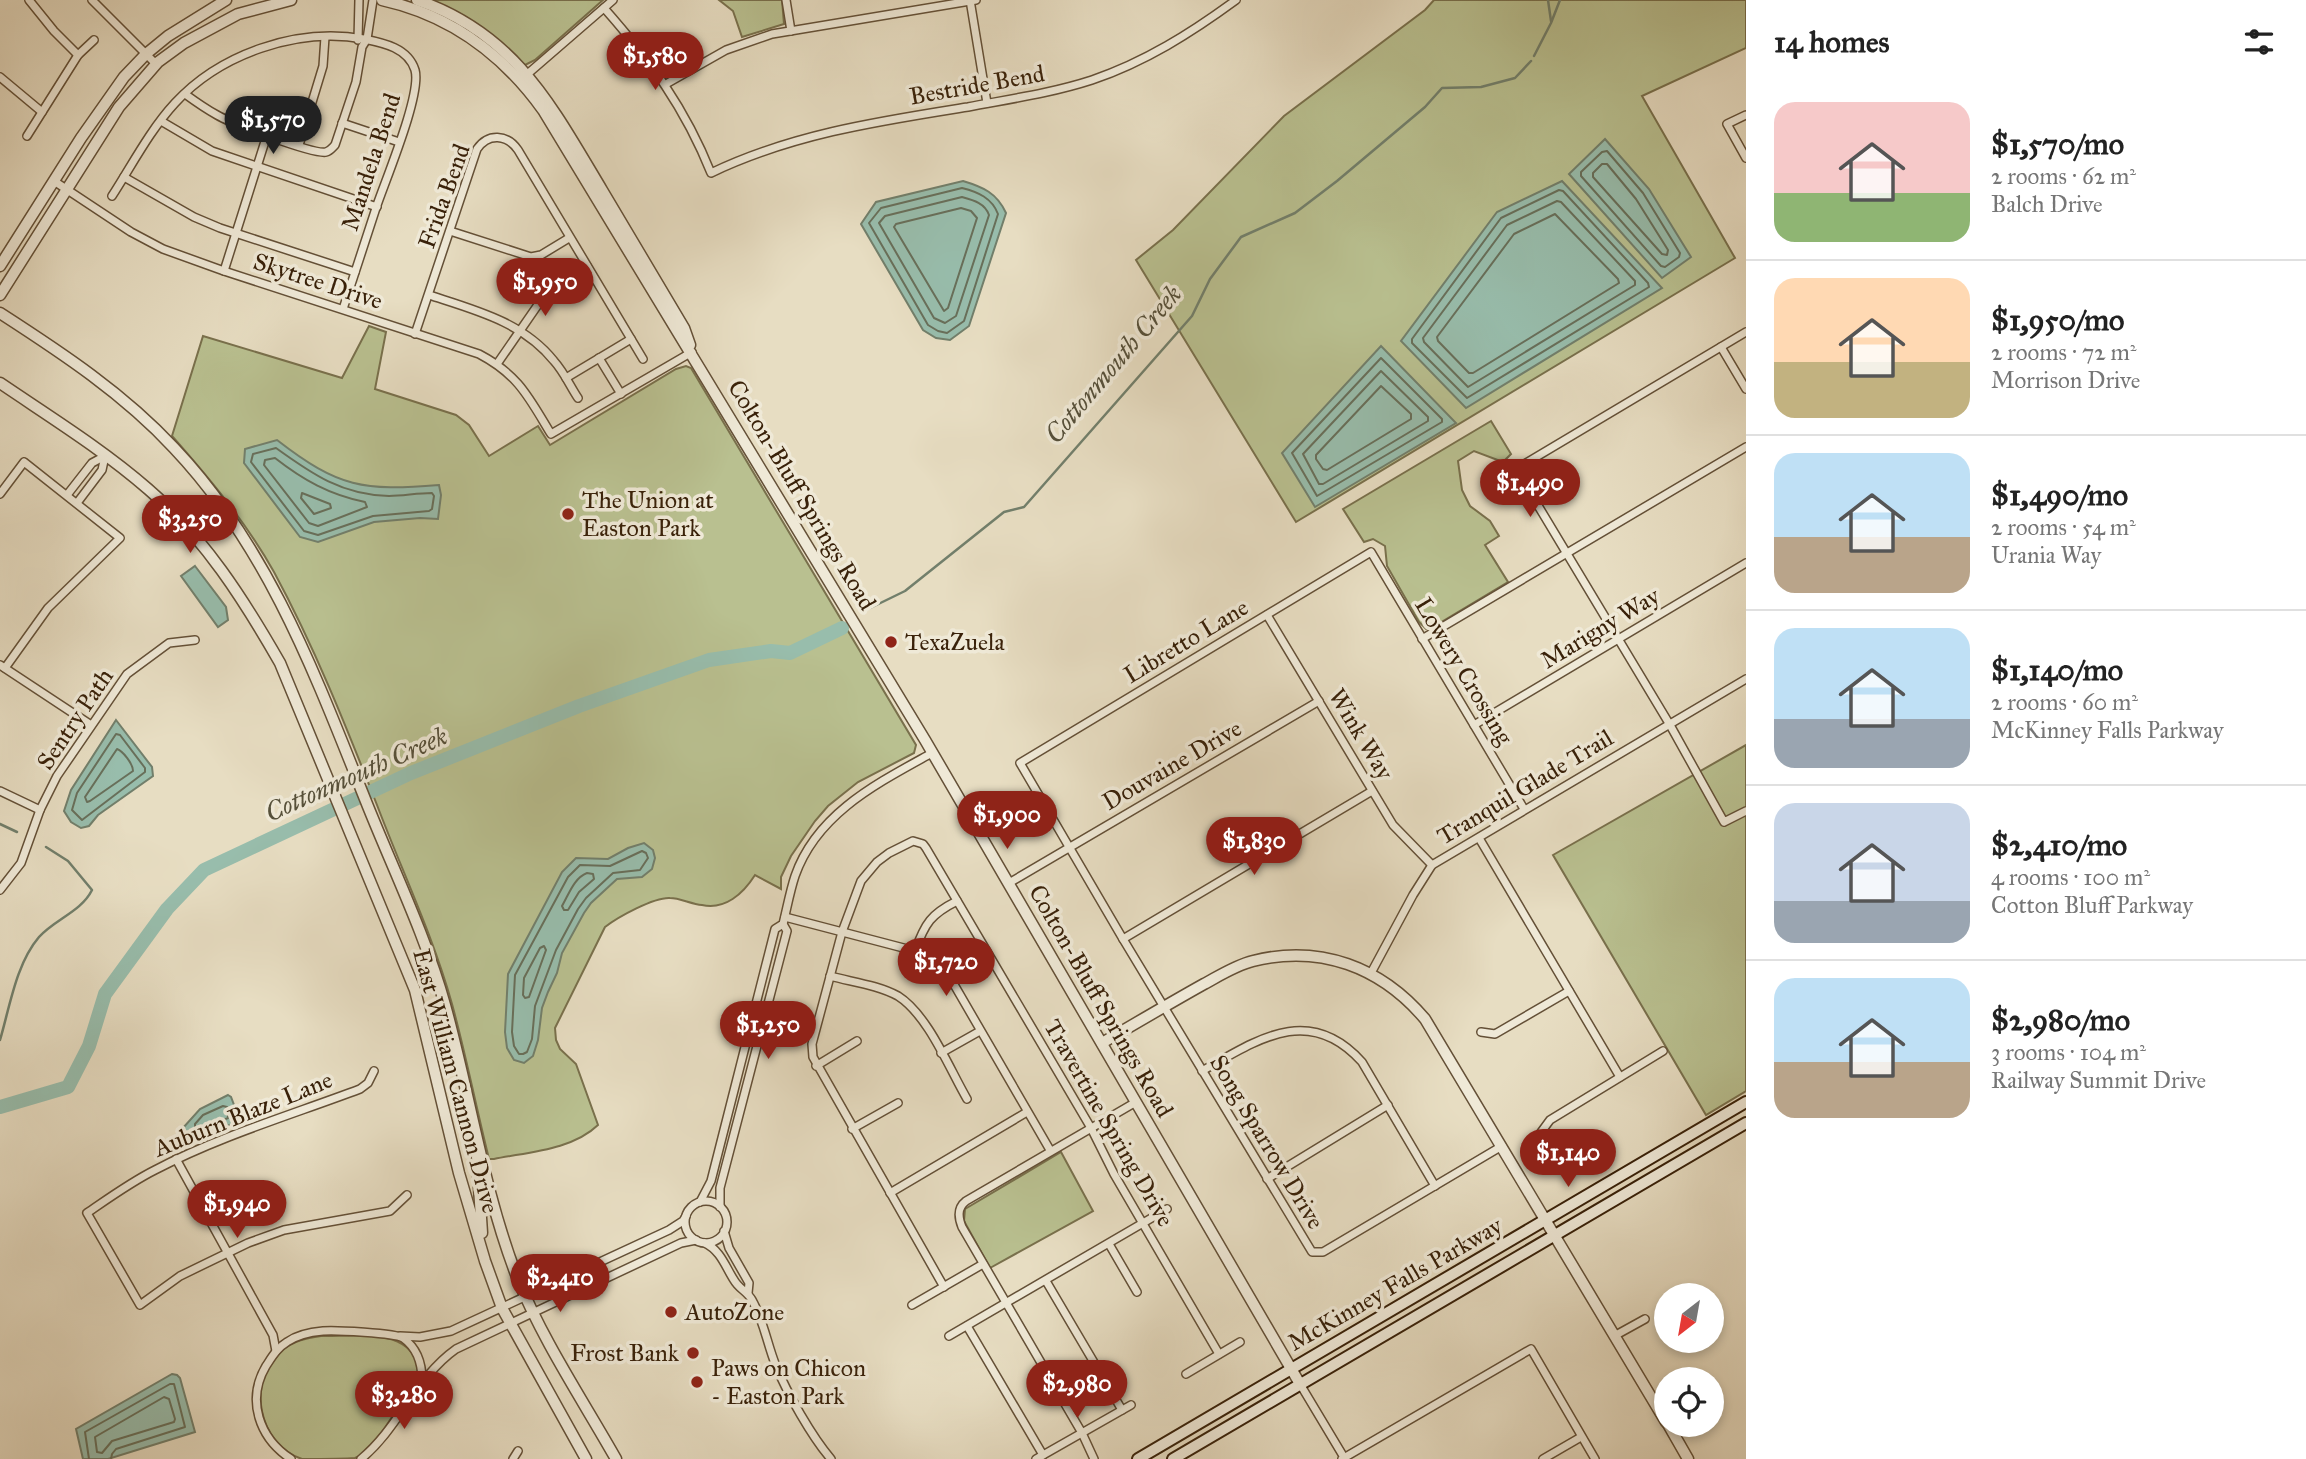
<!DOCTYPE html>
<meta charset="utf-8">
<style>
:root{--surface:#fff;--page:#f2f2f2;--text:#222;--muted:#767676;--line:#e0e0e0;--accent:#8f2418}
body{margin:0;font-family:"IM FELL Great Primer",serif;background:var(--page);color:var(--text);height:100vh;display:flex;flex-direction:column;font-size:26px;white-space:nowrap}
*{box-sizing:border-box;margin:0}
p{font-size:23px;color:var(--muted)}
.icon{flex:none;width:38px;height:38px;fill:none;stroke:currentColor;stroke-width:2;stroke-linecap:round;stroke-linejoin:round}
.map{position:relative;flex:1;overflow:hidden}
.details{display:flex;flex-direction:column;background:var(--surface);width:560px}
.details>*{flex:none}
.needle{width:46px;rotate:211deg}
.controls{position:absolute;left:1654px;top:1283px;display:grid;gap:14px}
.controls a{display:grid;place-items:center;width:70px;height:70px;border-radius:50%;background:var(--surface);box-shadow:0 4px 10px #0003;font-size:35px}
.price{position:absolute;translate:-50% -60px;padding:0 16px;border-radius:24px;background:var(--accent);color:#fff;font-size:23px;line-height:46px;filter:drop-shadow(0 2px 4px #0008)}
.price::after{content:'';position:absolute;left:50%;top:42px;width:21px;height:16px;margin-left:-10px;background:inherit;clip-path:polygon(0 0,100% 0,50% 100%)}
.price.selected{background:#222;color:#fff}
ul{padding:0;list-style:none}
li{display:flex;align-items:center;gap:21px;height:175px;padding:0 28px}
li+li{border-top:2px solid var(--line)}
li span{display:grid;place-items:center;flex:none;width:196px;height:140px;border-radius:21px;color:#555}
li>.icon{margin-inline-start:auto}
span .icon{width:84px;height:84px;fill:#fffc;stroke-width:1}
li b{font-size:30px}
h2{display:flex;justify-content:space-between;align-items:center;height:84px;padding:0 28px;font-size:30px}
main{display:flex;flex:1;min-height:0}
.map>svg:first-child{display:block}
.green{fill:#b9c090;stroke:#79704c;stroke-width:2}
.water{fill:#98bdac;stroke:#727f6b;stroke-width:2}
.lines{fill:none;stroke-linecap:round;stroke-linejoin:round}
.shore{stroke:#686f5a;stroke-width:2}
.stream{stroke:#727f6b;stroke-width:2.5}
.river{stroke:#98bdac;stroke-width:14}
.minor-casing{stroke:#645037;stroke-width:10}
.tertiary-casing{stroke:#645037;stroke-width:13}
.secondary-casing{stroke:#392109;stroke-width:14}
.minor{stroke:#efe9d7;stroke-width:7}
.tertiary{stroke:#efe9d7;stroke-width:10}
.secondary{stroke:#efe9d7;stroke-width:10}
.poi-dot{fill:#8f2418;stroke:#efe9d7;stroke-width:2.5}
.labels{text-anchor:middle;dominant-baseline:central;stroke-width:7;stroke-linejoin:round;paint-order:stroke}
.street-label{font-size:24px;fill:#392109;stroke:#efe9d7}
.poi-label{font-size:24px;fill:#392109;stroke:#efe9d7;text-anchor:start}
.water-label{font-size:26px;font-style:italic;fill:#56503a;stroke:#efe9d7}
</style>
<main>
<div class="map">
<svg width="1746" height="1459" viewBox="0 0 1746 1459">
<rect width="100%" height="100%" fill="#e7ddc2"/>
<filter id="stains"><feTurbulence type="fractalNoise" baseFrequency=".00286" numOctaves="4"/><feColorMatrix values="0 0 0 0 .2 0 0 0 0 .09 0 0 0 0 .02 0 0 0 .5 -.17"/></filter>
<radialGradient id="worn" r=".72"><stop offset=".6" stop-color="#630" stop-opacity="0"/><stop offset="1" stop-color="#630" stop-opacity=".3"/></radialGradient>
<g class="green">
<polygon points="426,0 603,0 535,60 525,65"/>
<polygon points="719,0 782,0 784,24 742,37 733,11"/>
<polygon points="1434,0 1746,0 1746,48 1642,96 1735,258 1296,522 1136,260 1173,230 1284,116 1425,10"/>
<path d="M369,326L386,332L375,389L456,415L469,425L489,456L538,426L550,445L676,369L686,366L691,368L916,745L914,753L858,782L828,806L815,821L791,856L781,877V889L755,875C743,894 725,910 702,905C691,904 680,898 670,898C654,897 618,917 605,927L555,1028L556,1040L560,1049L576,1064L598,1125C572,1150 528,1152 494,1159H489C476,1107 466,1055 452,1004C433,936 402,871 377,805C346,726 314,646 274,572C246,522 209,478 172,436L203,336L342,378Z"/>
<polygon points="1491,421 1511,454 1503,462 1474,451 1458,461 1462,490 1470,506 1490,521 1499,536 1485,545 1508,582 1433,627 1426,629 1419,622 1387,566 1385,546 1373,539 1364,542 1343,509"/>
<polygon points="1746,745 1746,1091 1706,1115 1553,855"/>
<polygon points="1061,1152 1093,1211 990,1268 964,1221 965,1209"/>
<path d="M321,1336C351,1337 406,1327 417,1363C419,1369 420,1378 417,1384C412,1395 401,1404 394,1414C384,1428 372,1452 355,1458C343,1459 316,1459 302,1459C258,1444 246,1381 281,1351C293,1341 306,1338 321,1336Z"/>
</g>
<g class="water">
<polygon points="1605,139 1649,189 1691,257 1662,278 1569,174"/>
<path d="M963,181C983,187 997,193 1006,213L969,326L950,340L936,338L923,330L861,224L876,202Z"/>
<polygon points="1562,181 1662,288 1466,408 1401,341 1497,212"/>
<polygon points="1381,346 1456,423 1315,507 1282,453"/>
<path d="M277,440C339,488 363,491 439,485L441,495L438,519L420,518L374,522L318,542L300,537L244,463L245,449Z"/>
<polygon points="195,566 226,607 228,620 218,627 181,576"/>
<polygon points="116,720 152,767 153,776 98,815 89,826 81,828 71,822 64,811 71,790"/>
<polygon points="644,843 653,850 655,858 652,869 642,877 617,879 591,903 584,913 562,953 557,973 548,992 542,1008 538,1040 533,1056 524,1063 514,1060 507,1048 505,1032 508,974 562,872 576,858 608,859 628,848"/>
<polygon points="228,1095 231,1097 240,1121 186,1142 182,1129 200,1109"/>
<polygon points="172,1374 177,1375 180,1378 195,1432 108,1459 83,1459 76,1429"/>
</g>
<g class="lines">
<g class="shore">
<polygon points="1607,151 1643,193 1680,253 1679,257 1665,267 1661,266 1581,176 1581,172 1602,152"/>
<polygon points="1602,164 1607,164 1636,199 1668,250 1667,255 1662,254 1593,177 1593,173"/>
<path d="M962,188C978,192 992,198 998,214L964,321L947,333L938,331L928,325L869,223L881,208Z"/>
<polygon points="1559,190 1563,191 1648,283 1649,287 1467,398 1412,343 1412,339 1501,218"/>
<path d="M962,197C973,200 985,203 989,215L956,316L945,323L934,318L879,223L885,216Z"/>
<polygon points="1557,201 1561,202 1635,281 1635,285 1468,387 1424,342 1423,338 1507,225"/>
<polygon points="961,208 971,211 977,218 948,308 944,311 894,227 896,224"/>
<polygon points="1555,214 1618,279 1619,283 1473,373 1469,373 1438,341 1437,337 1514,234"/>
<polygon points="1381,358 1442,419 1442,422 1317,496 1292,453"/>
<polygon points="1381,371 1428,417 1428,421 1323,484 1319,484 1303,454"/>
<polygon points="1381,386 1411,414 1411,419 1327,470 1323,469 1316,459 1316,455"/>
<path d="M276,448C312,474 342,495 389,496C403,496 417,493 432,493L434,496L432,509L429,511L373,516L318,535L304,531L251,462L253,454Z"/>
<path d="M275,458C303,480 330,495 365,502L367,507L318,526L309,523L264,465L265,460Z"/>
<polygon points="302,493 330,504 331,508 314,514 301,498"/>
<polygon points="116,734 120,735 145,768 145,772 82,820 72,810 77,793"/>
<path d="M117,749C123,751 133,764 133,771L90,801L87,802L85,797Z"/>
<polygon points="642,851 646,853 648,858 640,870 613,873 586,898 578,909 556,950 535,1006 532,1039 527,1052 523,1054 519,1054 514,1046 512,1032 515,975 568,877 580,865 610,866"/>
<path d="M587,873L593,874L594,879L579,892L568,910H564L562,906C569,894 574,878 587,873Z"/>
<polygon points="544,946 546,950 529,997 525,998 523,995 524,978 540,948"/>
<polygon points="223,1106 227,1107 228,1118 199,1130 195,1128 195,1124 203,1115"/>
<polygon points="164,1397 169,1399 175,1419 174,1422 112,1441 102,1453 97,1452 95,1437"/>
<polyline points="89,1459 85,1432 170,1384 174,1384 185,1427 116,1449 112,1454 111,1459"/>
</g>
<g class="stream">
<polyline points="1548,0 1551,21"/>
<polyline points="1534,56 1551,23 1560,0"/>
<polyline points="864,611 905,591 1004,512 1024,507 1192,316 1210,279 1241,237 1295,213 1337,181 1425,107 1442,88 1481,87 1515,78 1531,61"/>
<polyline points="0,824 17,832"/>
<path d="M0,1040C10,1006 16,964 39,937C55,919 81,912 92,890L68,861L46,847"/>
</g>
<polyline class="river" points="0,1107 68,1087 89,1046 105,994 167,909 204,870 411,773 579,706 709,660 771,651 790,653 842,628"/>
<defs>
<g id="minor">
<polyline points="29,0 54,31 78,55"/>
<polyline points="92,0 156,64"/>
<polyline points="786,0 791,31"/>
<polyline points="970,0 987,103"/>
<path d="M604,8C650,60 685,108 711,173C792,134 880,121 968,107C1010,99 1052,93 1092,80C1145,62 1191,33 1236,0"/>
<polyline points="358,40 359,0"/>
<polyline points="0,77 42,112"/>
<polyline points="524,77 613,0"/>
<polyline points="666,84 726,50 772,34 976,0"/>
<path d="M185,94C196,102 206,109 217,115C231,123 314,155 326,152C330,151 332,148 335,145L356,82L362,47L367,39L373,0"/>
<polyline points="1746,115 1727,124 1746,158"/>
<polyline points="161,121 212,151 377,207"/>
<polyline points="342,123 399,142"/>
<polyline points="27,136 78,55 94,40"/>
<polyline points="299,145 323,66 325,37"/>
<polyline points="124,177 194,217 220,228 355,272"/>
<path d="M54,181L131,232L163,249L224,271L479,354C519,375 529,398 551,434L692,352"/>
<path d="M112,196C132,165 150,130 175,103C220,54 297,27 364,39C384,43 408,48 415,70C422,94 385,181 376,208C365,241 354,275 343,309"/>
<polyline points="450,231 531,257 541,255 569,238"/>
<polyline points="224,271 267,135"/>
<path d="M429,295C475,310 523,322 554,361C564,372 570,386 578,398"/>
<polyline points="1746,332 1516,469 1670,725 1724,822 1746,811"/>
<path d="M415,334L477,149C488,133 507,134 518,150L643,359"/>
<polyline points="1721,347 1746,389"/>
<polyline points="599,358 621,394"/>
<polyline points="497,364 544,296 587,266"/>
<polyline points="566,378 631,339"/>
<polyline points="0,494 24,462 120,538 48,608 5,668"/>
<polyline points="67,495 92,463 105,456"/>
<polyline points="77,503 102,470 105,456"/>
<polyline points="1267,615 1393,825 1432,865"/>
<polyline points="1422,639 1746,447"/>
<polyline points="0,665 91,725"/>
<polyline points="1474,725 1746,563"/>
<polyline points="0,791 40,810"/>
<polyline points="1479,838 1620,1077"/>
<polyline points="1009,883 1319,701"/>
<polyline points="0,890 21,863 40,810 57,776 127,674 169,643 195,640"/>
<path d="M785,917L915,951C931,957 942,967 952,981L1050,1150"/>
<polyline points="1123,939 1372,791"/>
<path d="M915,951C925,923 931,914 957,901"/>
<polyline points="1371,973 1413,895 1432,865 1746,679"/>
<path d="M830,976C852,982 878,985 898,996C928,1015 949,1068 967,1099"/>
<polyline points="1481,1032 1495,1034 1569,991"/>
<polyline points="941,1053 980,1031"/>
<polyline points="816,1066 857,1041"/>
<path d="M374,1071L368,1083L360,1089C291,1115 220,1136 155,1170C131,1182 109,1198 87,1213L140,1305L180,1276L248,1243L284,1230L390,1211L407,1195"/>
<path d="M1202,1071C1257,1040 1309,1003 1362,1062L1435,1186"/>
<polyline points="852,1129 898,1103"/>
<polyline points="1539,1135 1550,1120 1663,1051"/>
<polyline points="1502,1146 1323,1252 1312,1252 1123,939 1020,763 1371,552 1524,809"/>
<polyline points="176,1159 273,1335 276,1351"/>
<polyline points="1267,1179 1388,1105"/>
<polyline points="890,1193 1027,1112"/>
<circle cx="706" cy="1222" r="21"/>
<path d="M700,1202L711,1181L775,929L783,924C787,908 790,891 795,876C817,813 878,783 932,753"/>
<polyline points="720,1207 720,1188 787,931 783,924"/>
<polyline points="724,1231 729,1248 749,1283 748,1293"/>
<path d="M705,1243C721,1251 725,1266 734,1280C739,1289 747,1291 752,1300C764,1321 767,1344 776,1366C787,1393 812,1437 831,1459"/>
<polyline points="1109,1244 1137,1292"/>
<polyline points="1046,1281 1122,1410"/>
<polyline points="944,1287 813,1057 812,1044 842,932 861,881 877,862 889,853 913,841 923,844 926,848 1091,1128 1114,1174 1219,1354"/>
<polyline points="912,1305 983,1264"/>
<polyline points="967,1326 1043,1455"/>
<polyline points="1616,1335 1645,1319"/>
<polyline points="400,1336 420,1337 451,1331 669,1230 683,1221 686,1216"/>
<polyline points="949,1336 1167,1209"/>
<polyline points="1186,1374 1240,1342"/>
<polyline points="1300,1384 1345,1459"/>
<path d="M291,1459C259,1438 246,1400 266,1366C272,1357 277,1348 287,1342C297,1335 311,1332 323,1331C334,1330 395,1333 403,1338C417,1348 422,1362 422,1380"/>
<path d="M361,1459C399,1428 415,1378 456,1349L681,1243L696,1240"/>
<polyline points="513,1459 518,1451"/>
<polyline points="1036,1459 1131,1405"/>
<path d="M1094,1459L1082,1433L962,1227C958,1217 957,1208 966,1201L1136,1102"/>
<polyline points="1342,1459 1531,1349 1595,1459"/>
<polyline points="1543,1459 1581,1437"/>
</g>
<g id="tertiary">
<path d="M382,0C450,15 502,53 543,110L925,740L1300,1384"/>
<path d="M417,0C516,34 552,107 602,190C629,236 657,282 684,328L690,345"/>
<polyline points="0,266 81,138 124,77 146,54 168,36 226,0"/>
<polyline points="0,295 119,107 158,62 184,43 238,14 291,0"/>
<path d="M0,313C62,353 124,394 174,448C268,547 315,674 365,799C392,867 425,934 445,1005C470,1095 483,1189 517,1277C543,1341 582,1399 616,1459"/>
<path d="M0,383C50,417 102,449 148,489C204,537 244,600 280,663L415,990L459,1173L485,1261L502,1308L586,1459"/>
<path d="M1102,1043C1136,1023 1170,1003 1204,984C1219,976 1236,965 1253,961C1320,944 1381,967 1425,1019L1666,1422"/>
<polyline points="477,1157 482,1233"/>
<polyline points="1668,1424 1688,1459"/>
</g>
<g id="secondary">
<polyline points="1138,1459 1746,1102"/>
<polyline points="1173,1459 1746,1123"/>
</g>
</defs>
<use href="#minor" class="minor-casing"/>
<use href="#tertiary" class="tertiary-casing"/>
<use href="#secondary" class="secondary-casing"/>
<use href="#minor" class="minor"/>
<use href="#tertiary" class="tertiary"/>
<use href="#secondary" class="secondary"/>
</g>
<g class="poi-dot">
<circle cx="568" cy="514" r="7"/>
<circle cx="891" cy="642" r="7"/>
<circle cx="671" cy="1312" r="7"/>
<circle cx="693" cy="1353" r="7"/>
<circle cx="697" cy="1382" r="7"/>
</g>
<g class="labels">
<g class="street-label">
<text transform="translate(977 85) rotate(-10)">Bestride Bend</text>
<text transform="translate(371 162) rotate(-72)">Mandela Bend</text>
<text transform="translate(444 196) rotate(-70)">Frida Bend</text>
<text transform="translate(318 281) rotate(18)">Skytree Drive</text>
<text transform="translate(802 495) rotate(59)">Colton-Bluff Springs Road</text>
<text transform="translate(1600 628) rotate(-31)">Marigny Way</text>
<text transform="translate(1186 641) rotate(-31)">Libretto Lane</text>
<text transform="translate(1464 671) rotate(59)">Lowery Crossing</text>
<text transform="translate(75 719) rotate(-56)">Sentry Path</text>
<text transform="translate(1361 734) rotate(59)">Wink Way</text>
<text transform="translate(1172 765) rotate(-30)">Douvaine Drive</text>
<text transform="translate(1525 787) rotate(-31)">Tranquil Glade Trail</text>
<text transform="translate(1101 1001) rotate(60)">Colton-Bluff Springs Road</text>
<text transform="translate(456 1081) rotate(75)">East William Cannon Drive</text>
<text transform="translate(243 1114) rotate(-22)">Auburn Blaze Lane</text>
<text transform="translate(1109 1123) rotate(60)">Travertine Spring Drive</text>
<text transform="translate(1267 1142) rotate(59)">Song Sparrow Drive</text>
<text transform="translate(1395 1284) rotate(-30)">McKinney Falls Parkway</text>
</g>
<g class="poi-label">
<text x="582" y="500">The Union at<tspan x="582" dy="28">Easton Park</tspan></text>
<text x="905" y="642">TexaZuela</text>
<text x="685" y="1312">AutoZone</text>
<text x="679" y="1353" text-anchor="end">Frost Bank</text>
<text x="711" y="1368">Paws on Chicon<tspan x="711" dy="28">- Easton Park</tspan></text>
</g>
<g class="water-label">
<text transform="translate(1113 364) rotate(-50)">Cottonmouth Creek</text>
<text transform="translate(356 774) rotate(-24)">Cottonmouth Creek</text>
</g>
</g>
<rect width="100%" height="100%" filter="url(#stains)"/>
<rect width="100%" height="100%" fill="url(#worn)"/>
</svg>
<div class="controls">
<a><svg class="needle" viewBox="-14 -14 28 28"><path d="M0-13l5 13h-10z" fill="#e53935"/><path d="M0 13l5-13h-10z" fill="#767676"/></svg></a>
<a><svg class="icon" aria-label="locate" viewBox="0 0 24 24"><circle cx="12" cy="12" r="6"/><path d="M12 2v4M12 18v4M2 12h4M18 12h4"/></svg></a>
</div>
<b class="price" style="left:655px;top:92px">$1,580</b>
<b class="price selected" style="left:273px;top:156px">$1,570</b>
<b class="price" style="left:545px;top:318px">$1,950</b>
<b class="price" style="left:1530px;top:519px">$1,490</b>
<b class="price" style="left:190px;top:555px">$3,250</b>
<b class="price" style="left:1007px;top:851px">$1,900</b>
<b class="price" style="left:1254px;top:877px">$1,830</b>
<b class="price" style="left:946px;top:998px">$1,720</b>
<b class="price" style="left:768px;top:1061px">$1,250</b>
<b class="price" style="left:1568px;top:1189px">$1,140</b>
<b class="price" style="left:237px;top:1240px">$1,940</b>
<b class="price" style="left:560px;top:1314px">$2,410</b>
<b class="price" style="left:1077px;top:1420px">$2,980</b>
<b class="price" style="left:404px;top:1431px">$3,280</b>
</div>
<section class="details">
<h2>14 homes<svg class="icon" aria-label="filters" viewBox="0 0 24 24"><path d="M4 7h16M4 17h16"/><circle cx="9" cy="7" r="2"/><circle cx="15" cy="17" r="2"/></svg></h2>
<ul>
<li><span style="background:linear-gradient(#f6c9c9 65%,#8fb573 0)"><svg class="icon" aria-label="home" viewBox="0 0 24 24"><path d="M3 11l9-7 9 7M6 9v11h12V9"/></svg></span><div><b>$1,570/mo</b><p>2 rooms · 62 m²</p><p>Balch Drive</p></div></li>
<li><span style="background:linear-gradient(#ffd9b3 60%,#c2b280 0)"><svg class="icon" aria-label="home" viewBox="0 0 24 24"><path d="M3 11l9-7 9 7M6 9v11h12V9"/></svg></span><div><b>$1,950/mo</b><p>2 rooms · 72 m²</p><p>Morrison Drive</p></div></li>
<li><span style="background:linear-gradient(#bfe0f5 60%,#b9a48a 0)"><svg class="icon" aria-label="home" viewBox="0 0 24 24"><path d="M3 11l9-7 9 7M6 9v11h12V9"/></svg></span><div><b>$1,490/mo</b><p>2 rooms · 54 m²</p><p>Urania Way</p></div></li>
<li><span style="background:linear-gradient(#bfe0f5 65%,#9aa5b1 0)"><svg class="icon" aria-label="home" viewBox="0 0 24 24"><path d="M3 11l9-7 9 7M6 9v11h12V9"/></svg></span><div><b>$1,140/mo</b><p>2 rooms · 60 m²</p><p>McKinney Falls Parkway</p></div></li>
<li><span style="background:linear-gradient(#c9d6e8 70%,#9aa5b1 0)"><svg class="icon" aria-label="home" viewBox="0 0 24 24"><path d="M3 11l9-7 9 7M6 9v11h12V9"/></svg></span><div><b>$2,410/mo</b><p>4 rooms · 100 m²</p><p>Cotton Bluff Parkway</p></div></li>
<li><span style="background:linear-gradient(#bfe0f5 60%,#b9a48a 0)"><svg class="icon" aria-label="home" viewBox="0 0 24 24"><path d="M3 11l9-7 9 7M6 9v11h12V9"/></svg></span><div><b>$2,980/mo</b><p>3 rooms · 104 m²</p><p>Railway Summit Drive</p></div></li>
</ul>
</section>
</main>
